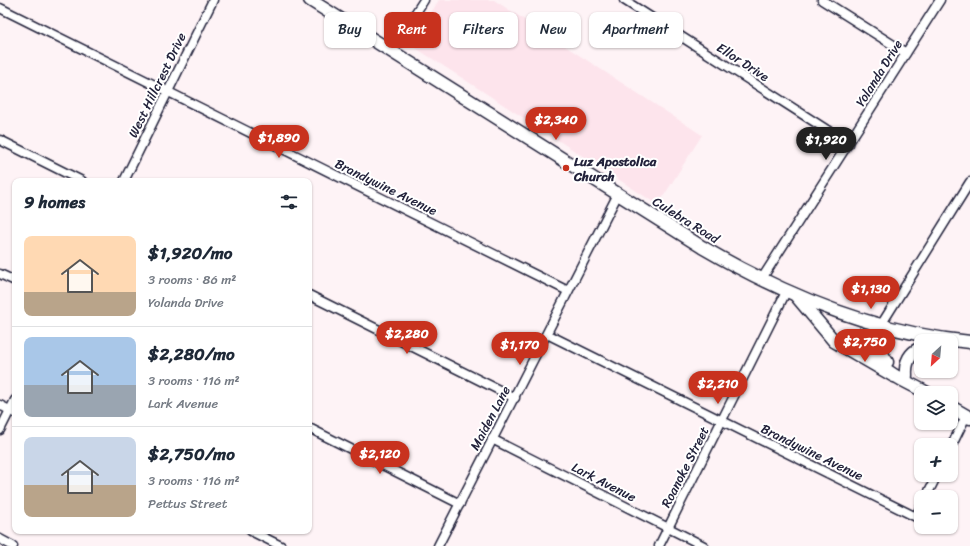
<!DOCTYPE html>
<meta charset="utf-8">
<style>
:root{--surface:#fff;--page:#f2f2f3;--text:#1f2937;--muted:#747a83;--line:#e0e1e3;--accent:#c8321e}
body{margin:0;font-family:Sriracha,sans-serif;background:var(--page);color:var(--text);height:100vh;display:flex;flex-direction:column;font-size:15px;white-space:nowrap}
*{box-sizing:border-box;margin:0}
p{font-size:13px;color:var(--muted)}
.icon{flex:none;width:22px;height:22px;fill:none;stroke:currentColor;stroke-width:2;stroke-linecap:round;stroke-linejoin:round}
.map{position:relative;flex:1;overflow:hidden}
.panel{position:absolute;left:12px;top:178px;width:300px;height:356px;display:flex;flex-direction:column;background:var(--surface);border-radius:8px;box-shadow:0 1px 3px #0004}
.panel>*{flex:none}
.top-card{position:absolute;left:324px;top:12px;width:380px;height:36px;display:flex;gap:8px}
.needle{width:26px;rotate:206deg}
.buttons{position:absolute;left:914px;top:334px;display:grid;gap:8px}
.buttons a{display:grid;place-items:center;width:44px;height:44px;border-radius:8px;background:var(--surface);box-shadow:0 1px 3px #0004;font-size:20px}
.price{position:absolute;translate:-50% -34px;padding:0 9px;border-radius:14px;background:var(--accent);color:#fff;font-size:13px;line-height:26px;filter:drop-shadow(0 1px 2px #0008)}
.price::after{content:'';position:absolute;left:50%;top:24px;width:12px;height:9px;margin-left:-6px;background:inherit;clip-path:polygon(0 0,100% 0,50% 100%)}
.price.selected{background:#222;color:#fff}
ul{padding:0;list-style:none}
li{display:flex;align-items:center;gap:12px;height:100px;padding:0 12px}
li+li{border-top:1px solid var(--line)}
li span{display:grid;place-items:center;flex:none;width:112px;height:80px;border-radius:8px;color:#555}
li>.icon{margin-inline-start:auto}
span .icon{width:48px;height:48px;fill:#fffc;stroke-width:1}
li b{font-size:17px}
h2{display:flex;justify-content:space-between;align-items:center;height:48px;padding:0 12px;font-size:17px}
.chip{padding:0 14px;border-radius:8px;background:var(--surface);box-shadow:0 1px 3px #0004;font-size:14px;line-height:36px}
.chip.selected{background:var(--accent);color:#fff}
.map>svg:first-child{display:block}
.built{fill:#fde4ec}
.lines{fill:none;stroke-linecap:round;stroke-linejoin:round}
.street-casing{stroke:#22223b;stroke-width:11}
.secondary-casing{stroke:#22223b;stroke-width:15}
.street{stroke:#fff;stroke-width:8}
.secondary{stroke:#fff;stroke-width:12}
.poi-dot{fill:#c8321e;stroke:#fff;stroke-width:1.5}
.labels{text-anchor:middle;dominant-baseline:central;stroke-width:4;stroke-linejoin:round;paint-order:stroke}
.street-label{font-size:13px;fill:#22223b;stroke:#fff}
.poi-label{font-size:13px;font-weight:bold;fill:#22223b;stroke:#fff;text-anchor:start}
</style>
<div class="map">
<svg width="970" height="546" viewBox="0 0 970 546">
<rect width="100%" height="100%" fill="#fef3f6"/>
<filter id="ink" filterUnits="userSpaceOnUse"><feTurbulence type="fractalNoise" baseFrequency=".025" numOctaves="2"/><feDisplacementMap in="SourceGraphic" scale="8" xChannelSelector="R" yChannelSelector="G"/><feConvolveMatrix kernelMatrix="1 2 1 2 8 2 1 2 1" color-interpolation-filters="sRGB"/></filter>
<g filter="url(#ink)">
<polygon class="built" points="439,0 494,0 702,135 658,205 411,45"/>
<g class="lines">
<defs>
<g id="street">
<polyline points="624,0 849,144"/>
<polyline points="822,0 906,53"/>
<polyline points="0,8 568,291"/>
<polyline points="391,51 424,0"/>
<polyline points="0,140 82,181"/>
<polyline points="124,181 213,0"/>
<polyline points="0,274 15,281"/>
<polyline points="761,280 940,0"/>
<polyline points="309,295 515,398"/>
<polyline points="881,325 970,182"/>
<polyline points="547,334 916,517 921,506"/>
<polyline points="0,405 15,413"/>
<polyline points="309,428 460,504"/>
<polyline points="0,430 15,400"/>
<polyline points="492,439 704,546"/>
<polyline points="951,447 966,416"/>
<polyline points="926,497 937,475"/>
<polyline points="251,531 281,546"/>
<polyline points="0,539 13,546"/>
<polyline points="438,546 618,194"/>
<polyline points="659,546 786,292"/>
</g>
<g id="secondary">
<path d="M310,0L702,247C784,295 874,333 970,342"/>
<polyline points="797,297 834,341 894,376"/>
<path d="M881,325L871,337C870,371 902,378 927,393"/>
<polyline points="881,325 880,351 887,362"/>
<path d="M906,376C905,363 909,353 921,348"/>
<polyline points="951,407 970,418"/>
</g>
</defs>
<use href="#street" class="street-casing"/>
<use href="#secondary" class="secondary-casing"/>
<use href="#street" class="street"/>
<use href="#secondary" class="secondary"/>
</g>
</g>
<circle class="poi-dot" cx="566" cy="168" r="4"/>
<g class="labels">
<g class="street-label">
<text transform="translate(743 62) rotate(33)">Ellor Drive</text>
<text transform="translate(879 73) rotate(-58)">Yolanda Drive</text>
<text transform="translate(157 85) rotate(-64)">West Hillcrest Drive</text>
<text transform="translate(386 187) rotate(26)">Brandywine Avenue</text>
<text transform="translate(686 220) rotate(32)">Culebra Road</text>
<text transform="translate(490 418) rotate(-62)">Maiden Lane</text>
<text transform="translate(812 452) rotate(26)">Brandywine Avenue</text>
<text transform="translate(685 467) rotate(-63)">Roanoke Street</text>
<text transform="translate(604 482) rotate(27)">Lark Avenue</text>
</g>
<g class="poi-label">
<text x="574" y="161">Luz Apostolica<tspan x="574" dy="15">Church</tspan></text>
</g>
</g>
</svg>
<div class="buttons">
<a><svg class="needle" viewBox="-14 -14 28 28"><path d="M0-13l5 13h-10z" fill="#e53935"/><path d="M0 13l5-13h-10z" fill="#747a83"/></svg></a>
<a><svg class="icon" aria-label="layers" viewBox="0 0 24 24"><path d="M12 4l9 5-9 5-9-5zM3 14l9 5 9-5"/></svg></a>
<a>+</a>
<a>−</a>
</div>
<b class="price" style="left:556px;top:141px">$2,340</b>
<b class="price" style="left:279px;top:159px">$1,890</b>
<b class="price selected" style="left:826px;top:161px">$1,920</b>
<b class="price" style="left:871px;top:310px">$1,130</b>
<b class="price" style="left:407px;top:355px">$2,280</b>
<b class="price" style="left:865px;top:363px">$2,750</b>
<b class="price" style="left:520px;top:366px">$1,170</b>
<b class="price" style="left:718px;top:405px">$2,210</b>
<b class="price" style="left:380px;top:475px">$2,120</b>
<div class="top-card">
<a class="chip">Buy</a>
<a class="chip selected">Rent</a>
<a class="chip">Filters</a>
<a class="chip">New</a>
<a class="chip">Apartment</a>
</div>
<section class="panel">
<h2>9 homes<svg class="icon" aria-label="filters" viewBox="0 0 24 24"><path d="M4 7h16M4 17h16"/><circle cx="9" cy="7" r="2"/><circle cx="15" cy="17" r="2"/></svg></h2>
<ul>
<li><span style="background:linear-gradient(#ffd9b3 70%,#b9a48a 0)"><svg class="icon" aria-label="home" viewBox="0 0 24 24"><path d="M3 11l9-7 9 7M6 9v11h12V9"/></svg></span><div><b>$1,920/mo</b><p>3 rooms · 86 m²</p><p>Yolanda Drive</p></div></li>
<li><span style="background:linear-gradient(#a9c7e8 60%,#9aa5b1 0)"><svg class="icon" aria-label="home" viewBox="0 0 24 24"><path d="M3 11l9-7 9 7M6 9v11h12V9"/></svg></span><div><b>$2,280/mo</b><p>3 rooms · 116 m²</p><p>Lark Avenue</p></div></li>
<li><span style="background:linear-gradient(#c9d6e8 60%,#b9a48a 0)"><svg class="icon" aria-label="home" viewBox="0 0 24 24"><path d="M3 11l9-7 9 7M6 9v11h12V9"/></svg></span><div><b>$2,750/mo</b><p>3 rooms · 116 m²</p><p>Pettus Street</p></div></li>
</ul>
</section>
</div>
